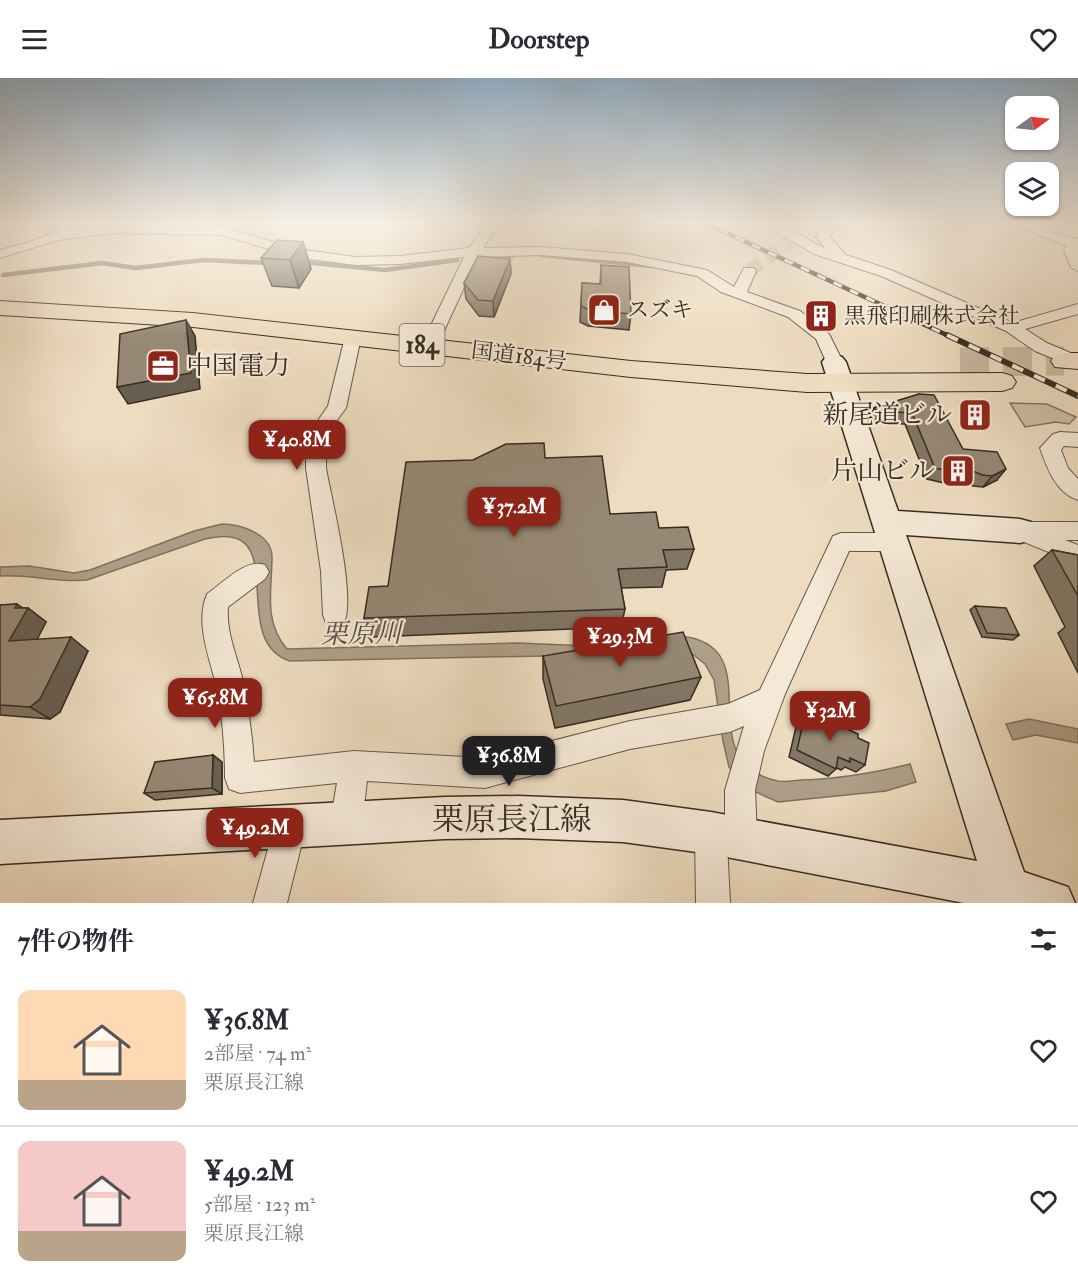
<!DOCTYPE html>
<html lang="ja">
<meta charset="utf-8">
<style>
:root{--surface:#fff;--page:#f2f2f3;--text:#2b2b33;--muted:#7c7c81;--line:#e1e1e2;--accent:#8f2418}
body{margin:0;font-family:"IM FELL Double Pica","Noto Serif JP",serif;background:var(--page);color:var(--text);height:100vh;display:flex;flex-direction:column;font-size:22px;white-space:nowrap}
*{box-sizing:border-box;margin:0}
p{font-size:20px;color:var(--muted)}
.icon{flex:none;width:33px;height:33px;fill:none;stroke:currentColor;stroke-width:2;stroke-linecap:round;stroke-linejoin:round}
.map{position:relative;height:825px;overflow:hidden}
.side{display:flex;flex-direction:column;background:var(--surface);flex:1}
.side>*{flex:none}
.needle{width:39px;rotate:75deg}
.fabs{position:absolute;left:1005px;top:18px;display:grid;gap:12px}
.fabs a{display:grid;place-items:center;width:54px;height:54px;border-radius:12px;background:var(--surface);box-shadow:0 2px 4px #0004;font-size:30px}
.price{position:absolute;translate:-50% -51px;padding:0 14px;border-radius:12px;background:var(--accent);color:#fff;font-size:20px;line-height:39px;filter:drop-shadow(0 2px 3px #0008)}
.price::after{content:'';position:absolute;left:50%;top:36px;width:18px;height:14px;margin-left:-9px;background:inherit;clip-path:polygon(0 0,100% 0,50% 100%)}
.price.active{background:#222;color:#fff}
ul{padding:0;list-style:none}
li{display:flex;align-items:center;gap:18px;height:150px;padding:0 18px}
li+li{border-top:2px solid var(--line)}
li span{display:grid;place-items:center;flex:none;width:168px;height:120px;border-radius:12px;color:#555}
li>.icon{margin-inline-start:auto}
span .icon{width:72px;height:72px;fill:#fffc;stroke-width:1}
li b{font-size:26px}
h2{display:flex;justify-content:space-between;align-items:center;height:72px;padding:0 18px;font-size:26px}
header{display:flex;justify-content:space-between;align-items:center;height:78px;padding:0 18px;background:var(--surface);font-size:27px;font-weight:800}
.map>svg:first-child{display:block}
.green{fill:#cfbea5;stroke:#827563;stroke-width:1.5}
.water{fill:#afa08a;stroke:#7f7260;stroke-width:1.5}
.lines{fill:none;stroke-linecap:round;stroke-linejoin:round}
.stream{stroke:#7f7260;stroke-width:4.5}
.street-tunnel{stroke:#c9b9a0;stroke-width:14;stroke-dasharray:14 8;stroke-linecap:butt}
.highway-tunnel{stroke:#c9b9a0;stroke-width:29;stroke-dasharray:29 14;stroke-linecap:butt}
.street-casing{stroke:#645849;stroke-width:2}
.secondary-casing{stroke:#362c21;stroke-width:3}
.highway-casing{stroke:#362c21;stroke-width:2}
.street{fill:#f4e8d6;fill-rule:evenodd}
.secondary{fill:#f4e8d6;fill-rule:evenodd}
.highway{fill:#eedcc0;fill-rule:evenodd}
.rail-far1-casing{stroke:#362c21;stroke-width:4.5}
.rail-casing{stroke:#362c21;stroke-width:6}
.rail-far1{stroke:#f4e8d6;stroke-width:3;stroke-dasharray:9;stroke-linecap:butt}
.rail{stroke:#f4e8d6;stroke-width:4;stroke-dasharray:12;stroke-linecap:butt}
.wall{fill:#817564;stroke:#362c21;stroke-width:1.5}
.shaded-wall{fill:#695f51;stroke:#362c21;stroke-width:1.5}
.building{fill:#968874;stroke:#362c21;stroke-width:1.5}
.labels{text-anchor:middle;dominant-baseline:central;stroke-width:4.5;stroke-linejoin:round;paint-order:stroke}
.far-poi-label{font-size:22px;fill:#362c21;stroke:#f4e8d6;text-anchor:start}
.far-street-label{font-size:22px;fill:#362c21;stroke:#f4e8d6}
.shield{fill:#f4e8d6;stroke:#6f6457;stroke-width:1.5}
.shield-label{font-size:24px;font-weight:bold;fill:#362c21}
.poi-label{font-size:26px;fill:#362c21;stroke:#f4e8d6;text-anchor:end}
.water-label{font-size:27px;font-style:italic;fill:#5a4f40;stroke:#f4e8d6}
.near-street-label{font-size:32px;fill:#362c21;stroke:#f4e8d6}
</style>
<header><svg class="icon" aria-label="menu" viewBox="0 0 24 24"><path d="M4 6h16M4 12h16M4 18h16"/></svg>Doorstep<svg class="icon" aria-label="heart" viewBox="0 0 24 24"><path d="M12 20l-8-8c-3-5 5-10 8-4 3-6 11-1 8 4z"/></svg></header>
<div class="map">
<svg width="1078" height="825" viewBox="0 0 1078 825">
<rect width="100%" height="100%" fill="#eedcc0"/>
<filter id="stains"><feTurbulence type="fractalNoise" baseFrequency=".00333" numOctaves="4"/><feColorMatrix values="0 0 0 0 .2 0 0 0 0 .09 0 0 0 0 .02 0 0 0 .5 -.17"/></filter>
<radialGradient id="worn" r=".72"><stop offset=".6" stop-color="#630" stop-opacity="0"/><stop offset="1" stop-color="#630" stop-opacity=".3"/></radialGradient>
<polygon class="green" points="1010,325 1047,326 1076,339 1069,346 1056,344 1025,349"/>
<g class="water">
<path d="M222,446C240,446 272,456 272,479C272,512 263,543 287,571L517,565L589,568L681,558C774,568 685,684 778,703C785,704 794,703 801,702C839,701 874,695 910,686L916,704L886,713L778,724L749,711L729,689L723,663L714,602L705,586L691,575L290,583C225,562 295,439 205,461L87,502C58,505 30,496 0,498V489L29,488L74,495L90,492L194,453Z"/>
<polygon points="1029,641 1078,651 1078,665 1036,657 1013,662 1006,646"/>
</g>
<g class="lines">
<g class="stream">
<polyline points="541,177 653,188"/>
<polyline points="485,180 512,178"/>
<polyline points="302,184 385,192 457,182"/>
<polyline points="3,197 102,185 136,190 203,182 270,185"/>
</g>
<polyline class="street-tunnel" points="749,193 791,163"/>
<polyline class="highway-tunnel" points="960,284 1064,283"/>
<defs>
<g id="street">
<polygon points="489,144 501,144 483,170 541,169 627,176 707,192 734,209 744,190 754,190 756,193 747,214 800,233 829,256 843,284 834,289 828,288 816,261 788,239 721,214 697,198 627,184 541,177 478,179 437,268 429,273 421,268 464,179 400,186 356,187 295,179 222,157 114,155 58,162 0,180 0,172 30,164 65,149 70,148 76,152 114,147 223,149 297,171 356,179 400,178 469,170"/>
<polygon points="760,144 775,144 826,171 816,159 825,144 837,144 830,159 846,177 891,192 1013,245 1078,226 1078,236 1025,251 1047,265 1078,278 1078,287 1069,287 1035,273 1006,253 881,198 814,176"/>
<polygon points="1008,144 1025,144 1073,161 1078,160 1078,193 1071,189 1064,172 1067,168"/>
<path d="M353,254L361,259L346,330L337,342L336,358L326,373V390C332,423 356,518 344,545L335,548L326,545L323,537L321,493L306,390V372L316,357L319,341L328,328L345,259Z"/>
<path d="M1060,354L1078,355V369L1064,368L1061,372L1068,390L1078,401V422C1056,415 1047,390 1040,370L1053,356Z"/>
<polygon points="1020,444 1078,444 1078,462 1065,462 1078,467 1078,486 1012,459 1009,453 1012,447"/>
<path d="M841,455H894L902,458L905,464L902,470L894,473H849L785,616L764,673L755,712L757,760L752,771L741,776L730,771L727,765L730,825H696L695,755L700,744L711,739L722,744L725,751V712L744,648L730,654L630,671L485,710L367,703L362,745L357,756L346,761L335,756L330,745L337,705L240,715L229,711L225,700C225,674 223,647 219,621C214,589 193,548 207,516C223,505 246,480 265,487L269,494L265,501L228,529C226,554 236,575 242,599C248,627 252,655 254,684L354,673L485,680L630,643L728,626L760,612L833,458Z"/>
<polygon points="290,733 301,738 306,749 287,825 253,825 274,749 279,738"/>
</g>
<polygon id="secondary" points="834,277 842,279 846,284 898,433 1020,441 1031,444 1035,453 1031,462 1020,465 906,457 1024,794 1068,809 1075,825 964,825 711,776 623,764 518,760 444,761 0,786 0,742 444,719 518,718 623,722 711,734 977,783 822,284 826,279"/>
<g id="highway">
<polygon points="0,223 193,235 631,283 807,296 1002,295 1012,298 1016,304 1012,310 1002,313 807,314 631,299 193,249 0,237"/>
<polygon points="1064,275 1078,275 1078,291 1055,289 1051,283 1055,277"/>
</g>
</defs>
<use href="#street" class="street-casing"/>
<use href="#secondary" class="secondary-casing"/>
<use href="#highway" class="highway-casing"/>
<use href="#street" class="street"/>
<use href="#secondary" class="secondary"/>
<use href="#highway" class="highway"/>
<defs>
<polyline id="rail-far1" points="703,144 951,259"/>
<polyline id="rail" points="947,257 1078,318"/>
</defs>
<use href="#rail-far1" class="rail-far1-casing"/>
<use href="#rail" class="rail-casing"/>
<use href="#rail-far1" class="rail-far1"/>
<use href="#rail" class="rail"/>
</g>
<g class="wall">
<polygon points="303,164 311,191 299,210 272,208 261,180"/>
<polygon points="510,181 511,196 494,239 479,238 466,221 464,205"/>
<polygon points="601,187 631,236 629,252 588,248 580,244 582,205 600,206"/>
<polygon points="919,316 963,371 997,402 983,409 973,408 963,403 957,406 948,406 927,401 905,346 869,344 868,341 874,330"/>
<polygon points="610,436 659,450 694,471 687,491 666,492 662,509 621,510 625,531 621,549 372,559 364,540 388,508"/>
<polygon points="1052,472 1078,477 1078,595 1058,555 1065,549 1034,488"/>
<polygon points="17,526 23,530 28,530 46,544 37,561 88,573 60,634 50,641 0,637 0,527"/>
<polygon points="975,528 1019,557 1013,562 982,559 970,532"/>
<polygon points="543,578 701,599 690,622 555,650 543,601"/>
<polygon points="806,632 858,660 865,687 856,694 845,689 841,692 837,690 836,691 828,698 789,679 798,640"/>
<polygon points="213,677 222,684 222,716 155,722 144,715"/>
</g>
<g class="shaded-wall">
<polygon points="303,164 311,191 299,210 290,182"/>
<polygon points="510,181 511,196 494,239 493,223"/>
<polygon points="186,242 195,258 200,311 128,326 117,309"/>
<polygon points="1006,391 997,402 983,409 992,398"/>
<polygon points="971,392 963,403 957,406 966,396"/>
<polygon points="17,526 26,533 28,530 46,544 29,577 9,563 15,530"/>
<polygon points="71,559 88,573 60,634 50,641 30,629"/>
<polygon points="213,677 222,684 222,716 212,710"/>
</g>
<g class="building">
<polygon points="277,162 303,164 290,182 261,180"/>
<polygon points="478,178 510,181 493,223 478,222 464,205"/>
<polygon points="601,187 629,189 631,236 589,232 581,228 582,205 601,206"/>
<polygon points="186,242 191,295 117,309 120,256"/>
<polygon points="919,316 934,317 963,371 997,374 1006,391 992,398 982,397 971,392 966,396 957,395 935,390 912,335 876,333 874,330"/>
<polygon points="544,365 545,380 602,378 610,436 656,434 659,450 688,449 694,471 663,472 667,489 618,491 625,531 364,540 369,509 388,508 406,384 473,382 506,366"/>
<polygon points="1052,472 1078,477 1078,518"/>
<polygon points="17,526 15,530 28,530 9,563 71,559 40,621 30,629 0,627 0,527"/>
<polygon points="975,528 1006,530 1019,557 987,555"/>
<polygon points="683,554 701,599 556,628 543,578"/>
<polygon points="806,632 858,656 858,660 869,665 865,687 850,680 850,684 838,679 836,691 797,672"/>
<polygon points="213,677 212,710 144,715 155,684"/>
</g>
<linearGradient id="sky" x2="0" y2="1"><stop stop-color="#91acc2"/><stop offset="0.56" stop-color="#f7efe3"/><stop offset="1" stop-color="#f7efe3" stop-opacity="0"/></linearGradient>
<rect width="1078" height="259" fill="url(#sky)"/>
<defs>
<symbol id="shop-square" viewBox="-11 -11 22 22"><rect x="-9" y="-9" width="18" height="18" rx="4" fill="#8f2418" stroke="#f4e8d6"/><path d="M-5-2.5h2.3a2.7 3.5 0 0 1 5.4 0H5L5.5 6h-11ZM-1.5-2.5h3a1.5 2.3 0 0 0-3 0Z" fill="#fff"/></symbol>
<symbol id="building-square" viewBox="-11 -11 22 22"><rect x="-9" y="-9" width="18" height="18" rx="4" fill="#8f2418" stroke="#f4e8d6"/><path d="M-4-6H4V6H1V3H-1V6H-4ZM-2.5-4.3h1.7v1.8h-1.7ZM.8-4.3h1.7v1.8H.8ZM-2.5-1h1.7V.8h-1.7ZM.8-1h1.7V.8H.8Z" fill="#fff"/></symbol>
<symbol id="office-square" viewBox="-11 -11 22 22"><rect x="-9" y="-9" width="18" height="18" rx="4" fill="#8f2418" stroke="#f4e8d6"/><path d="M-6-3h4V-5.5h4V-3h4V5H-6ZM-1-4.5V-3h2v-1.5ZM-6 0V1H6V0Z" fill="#fff"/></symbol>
</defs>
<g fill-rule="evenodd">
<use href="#shop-square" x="585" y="213" width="38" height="38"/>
<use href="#building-square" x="802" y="219" width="38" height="38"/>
<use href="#office-square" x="144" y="269" width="38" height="38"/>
<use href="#building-square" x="956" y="318" width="38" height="38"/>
<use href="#building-square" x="939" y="374" width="38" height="38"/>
</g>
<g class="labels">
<g class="far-poi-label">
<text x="627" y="232">スズキ</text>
<text x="844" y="238">黒飛印刷株式会社</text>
</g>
<g class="far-street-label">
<text transform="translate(519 278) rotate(7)">国道184号</text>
</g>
<rect class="shield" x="399.5" y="246" width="45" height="42" rx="4.5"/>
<g class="shield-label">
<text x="422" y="267">184</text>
</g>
<g class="poi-label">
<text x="186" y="288" text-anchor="start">中国電力</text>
<text x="952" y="337">新尾道ビル</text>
<text x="935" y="393">片山ビル</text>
</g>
<g class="water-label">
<text transform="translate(361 556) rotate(-1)">栗原川</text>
</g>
<g class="near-street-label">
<text x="512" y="742">栗原長江線</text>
</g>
</g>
<rect width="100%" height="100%" filter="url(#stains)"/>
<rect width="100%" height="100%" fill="url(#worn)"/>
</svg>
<div class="fabs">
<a><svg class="needle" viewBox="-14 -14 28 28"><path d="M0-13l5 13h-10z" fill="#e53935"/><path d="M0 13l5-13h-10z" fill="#7c7c81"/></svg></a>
<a><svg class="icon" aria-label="layers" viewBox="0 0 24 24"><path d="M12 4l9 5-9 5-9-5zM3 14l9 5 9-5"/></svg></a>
</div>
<b class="price" style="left:297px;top:393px">¥40.8M</b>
<b class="price" style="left:514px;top:460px">¥37.2M</b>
<b class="price" style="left:620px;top:590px">¥29.3M</b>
<b class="price" style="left:215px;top:651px">¥65.8M</b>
<b class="price" style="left:830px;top:664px">¥32M</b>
<b class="price active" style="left:509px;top:709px">¥36.8M</b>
<b class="price" style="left:255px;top:781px">¥49.2M</b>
</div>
<section class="side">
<h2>7件の物件<svg class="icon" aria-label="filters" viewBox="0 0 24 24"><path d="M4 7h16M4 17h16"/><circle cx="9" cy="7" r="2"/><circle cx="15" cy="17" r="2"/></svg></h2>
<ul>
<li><span style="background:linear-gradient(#ffd9b3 75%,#b9a48a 0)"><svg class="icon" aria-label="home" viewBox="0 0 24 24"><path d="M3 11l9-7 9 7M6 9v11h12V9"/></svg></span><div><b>¥36.8M</b><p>2部屋 · 74 m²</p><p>栗原長江線</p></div><svg class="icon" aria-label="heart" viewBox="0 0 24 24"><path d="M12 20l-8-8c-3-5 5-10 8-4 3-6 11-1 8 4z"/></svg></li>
<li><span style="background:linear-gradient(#f6c9c9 75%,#b9a48a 0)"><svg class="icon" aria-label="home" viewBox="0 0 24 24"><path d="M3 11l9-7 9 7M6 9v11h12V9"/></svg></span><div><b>¥49.2M</b><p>5部屋 · 123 m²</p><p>栗原長江線</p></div><svg class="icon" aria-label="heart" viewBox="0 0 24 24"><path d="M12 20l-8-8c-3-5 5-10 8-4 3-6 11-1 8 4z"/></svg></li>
</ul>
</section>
